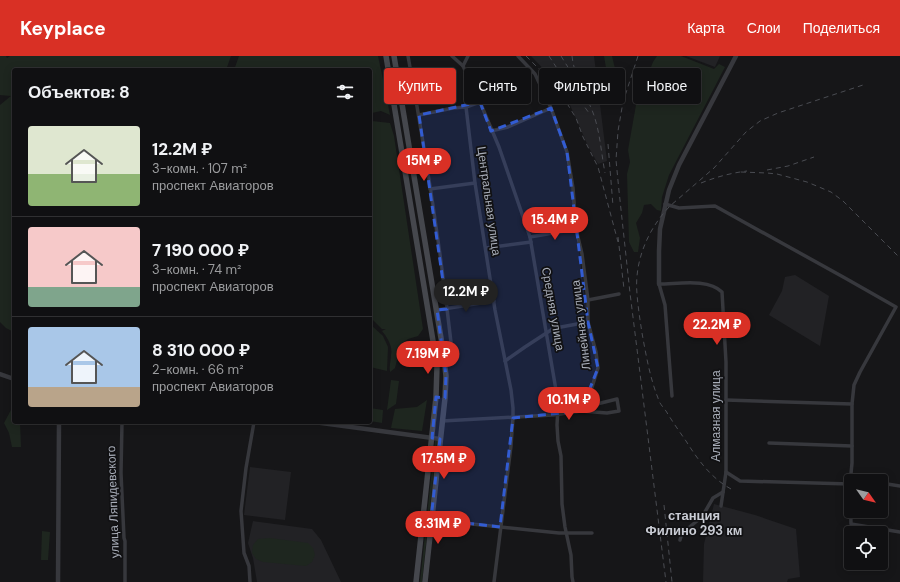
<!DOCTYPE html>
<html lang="ru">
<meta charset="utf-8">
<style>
:root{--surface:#101012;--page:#1e1e20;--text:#f1f3f6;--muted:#9c9d9f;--line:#303032;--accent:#d93025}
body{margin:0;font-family:"DM Sans",sans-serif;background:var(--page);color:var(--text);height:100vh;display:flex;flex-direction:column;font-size:15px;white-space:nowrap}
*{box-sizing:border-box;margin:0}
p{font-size:13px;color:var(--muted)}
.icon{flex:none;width:22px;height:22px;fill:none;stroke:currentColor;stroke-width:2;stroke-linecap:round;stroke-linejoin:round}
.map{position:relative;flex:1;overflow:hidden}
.side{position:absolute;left:12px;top:12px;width:360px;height:356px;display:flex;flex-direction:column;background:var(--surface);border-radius:4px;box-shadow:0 2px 10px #0003,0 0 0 1px var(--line)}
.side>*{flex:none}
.hud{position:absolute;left:384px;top:12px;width:380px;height:36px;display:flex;gap:8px}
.needle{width:26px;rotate:124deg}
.tools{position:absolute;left:844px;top:418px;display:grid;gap:8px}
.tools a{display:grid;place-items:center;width:44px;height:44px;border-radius:4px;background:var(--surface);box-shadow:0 2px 10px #0003,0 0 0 1px var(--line);font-size:20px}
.price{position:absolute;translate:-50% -34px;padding:0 9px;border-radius:14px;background:var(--accent);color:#fff;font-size:13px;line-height:26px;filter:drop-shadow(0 1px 2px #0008)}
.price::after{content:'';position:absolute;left:50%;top:24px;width:12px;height:9px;margin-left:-6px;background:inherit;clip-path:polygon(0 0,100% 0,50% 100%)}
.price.on{background:#222;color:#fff}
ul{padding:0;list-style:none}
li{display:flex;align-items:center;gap:12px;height:100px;padding:0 16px}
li+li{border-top:1px solid var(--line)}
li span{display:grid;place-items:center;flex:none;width:112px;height:80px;border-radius:4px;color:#555}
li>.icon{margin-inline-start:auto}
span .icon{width:48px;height:48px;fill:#fffc;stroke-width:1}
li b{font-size:17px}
h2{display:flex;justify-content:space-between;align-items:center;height:48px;padding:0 16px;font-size:17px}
.chip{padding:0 14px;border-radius:4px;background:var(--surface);box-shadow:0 2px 10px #0003,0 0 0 1px var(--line);font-size:14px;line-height:36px}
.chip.on{background:var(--accent);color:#fff}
header{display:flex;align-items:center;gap:24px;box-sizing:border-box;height:56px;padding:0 20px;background:var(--accent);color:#fff}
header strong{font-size:19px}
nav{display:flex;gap:22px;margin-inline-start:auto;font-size:14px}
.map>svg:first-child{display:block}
.built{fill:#222225}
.green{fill:#1e261f}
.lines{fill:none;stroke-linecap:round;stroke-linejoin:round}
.minor{stroke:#37383d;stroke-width:3.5}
.tertiary{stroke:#37383d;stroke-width:4.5}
.secondary{stroke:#45474d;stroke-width:5.5}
.rail{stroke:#4a4c52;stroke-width:1;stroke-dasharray:5 4;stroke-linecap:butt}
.marked{fill:#325cd3;fill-opacity:0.2;stroke:#325cd3;stroke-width:3;stroke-dasharray:8 5;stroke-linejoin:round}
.labels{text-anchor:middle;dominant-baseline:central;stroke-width:3.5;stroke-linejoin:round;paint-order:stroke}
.street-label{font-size:12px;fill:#a8adb8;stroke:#111113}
.neighbourhood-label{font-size:13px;font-weight:bold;fill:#c9ccd4;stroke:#111113}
</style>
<header>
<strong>Keyplace</strong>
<nav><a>Карта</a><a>Слои</a><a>Поделиться</a></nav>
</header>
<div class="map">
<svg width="900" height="526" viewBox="0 0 900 526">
<rect width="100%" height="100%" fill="#161618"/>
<g class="built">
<polygon points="531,0 594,0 607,105 598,108 588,90 563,33"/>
<polygon points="686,0 720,0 715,11"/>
<polygon points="795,219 829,240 820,290 769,259 782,235 785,221"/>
<polygon points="250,411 291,416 285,464 244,459"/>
<polygon points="714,448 755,459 796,473 800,521 788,523 787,526 703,526 704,488"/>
<polygon points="253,465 312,473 321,484 341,526 257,526 253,502 248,487"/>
</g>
<g class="green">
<polygon points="0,0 6,0 7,2 10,0 231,0 226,14 14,14 14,276 6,272 0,266 0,49 11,40 0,39"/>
<polygon points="239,0 378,0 385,33 390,59 381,55 372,57 370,56 370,14 234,14"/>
<polygon points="604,0 612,0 617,21 608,24"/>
<polygon points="657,0 681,0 714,13 719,8 725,11 669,119 662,141 661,155 657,154 651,148 644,149 642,157 636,167 640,182 638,196 634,196 629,186 627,118 630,106 628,94 636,49 653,6"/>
<path d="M372,65L390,67L394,80L423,273L418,280L408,283L401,288L395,312L390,316C389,309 391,305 391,299C393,290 387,281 382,275L386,273H382L370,261V66Z"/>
<polygon points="370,268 383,280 388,291 387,315 370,311"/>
<polygon points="391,324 399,325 396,348 387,354"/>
<polygon points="427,344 422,375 391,372 395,353 417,351"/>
<polygon points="12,352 14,353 14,366 20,366 21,391 12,391 9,377 4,367"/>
<polygon points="370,352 383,354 382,367 370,365"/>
<polygon points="435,385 437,385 422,526 420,526"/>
<polygon points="42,475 50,476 48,504 41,504"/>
<polygon points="270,482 308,487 313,492 315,499 312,506 306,510 263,506 256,503 252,497 253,489 258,483"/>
</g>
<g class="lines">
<g class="minor">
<path d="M408,0C426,98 441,196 452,295"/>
<polyline points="452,0 463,10 480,46 499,91 530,181 557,340 558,351 557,369 558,385 561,400 562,448 565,471 571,499 572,521 573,526"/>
<polyline points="518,0 535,18 551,52 567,96 573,132 576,173 582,198 588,244 588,266 596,296 598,312 588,344 581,355"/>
<polyline points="463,10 468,0"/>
<polyline points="466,51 475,127 495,254 511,334 513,352 513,362 511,390 494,526"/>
<polyline points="419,59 453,52 466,51 480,46"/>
<polyline points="491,75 508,71 551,52"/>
<polyline points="430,133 475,127"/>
<polyline points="665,148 679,152 715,150 845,222 896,251 860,316 854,329 852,348 852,407 850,428 740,425 726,416"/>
<polyline points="530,181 576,173"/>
<polyline points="486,192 531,186"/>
<polyline points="588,244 619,238"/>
<polyline points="437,254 494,245"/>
<polyline points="505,305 525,291 551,274 561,271 588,266"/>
<path d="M672,340L665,249L659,228C678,228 708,222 722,236L726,306V416L721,450"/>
<polyline points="726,344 852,348"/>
<polyline points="442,365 553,359 581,355 607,357 619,355 617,343 597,348 582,354"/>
<polyline points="122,366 121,417 124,482 125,485 125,526"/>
<polyline points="769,387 852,390"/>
<polyline points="851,419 872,425"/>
<polyline points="881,427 900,430"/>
<polyline points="850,428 851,468 900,476"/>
<polyline points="431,463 451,468 462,467 559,477 592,477"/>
<polyline points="680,484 682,477 702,461 713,442 723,436"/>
<polyline points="250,526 249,510 244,497 241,455 246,412 254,366"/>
</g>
<g class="tertiary">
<polyline points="659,228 659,195 660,173 669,134 679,109 736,0"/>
<polyline points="0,318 14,323"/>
<polyline points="314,366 440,383"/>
<polyline points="58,526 59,366"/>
</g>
<g class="secondary">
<polyline points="386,0 435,297 437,310 436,341 416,526"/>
<polyline points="394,0 443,294 446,320 445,342 425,526"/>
</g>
<g class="rail">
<polyline points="526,0 553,27 568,49 576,62 583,81 598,111 618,186"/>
<polyline points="549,0 562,20 589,57"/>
<path d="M561,0C572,18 584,35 592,54C600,74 601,96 605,117"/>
<polyline points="572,0 573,7 576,18"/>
<polyline points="638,0 623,46 618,75 616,104 619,135 630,237 666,526"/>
<polyline points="608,88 613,150"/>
<polyline points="767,114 788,110 814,101"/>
<polyline points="741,116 767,117 777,118 807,126 831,136 843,145 900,202"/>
<path d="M701,127C716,121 731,117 747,115"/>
<polyline points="618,181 624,233"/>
<path d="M731,433C711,422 698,404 686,385C679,375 672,365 666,355C663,351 659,347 658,342C650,322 646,299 642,277C640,264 638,251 637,238C634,205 648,173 670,150L714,112L746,76L760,65L778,57L863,29"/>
<polyline points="664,449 672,526"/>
</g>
</g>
<path class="marked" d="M480,46L491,75L551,52L567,96L588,266L598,312L581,355L513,362L500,471L431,463L440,383L432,382L436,341L445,342L446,320L437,254L447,253L419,59Z"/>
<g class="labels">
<g class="street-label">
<text transform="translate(489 145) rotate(82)">Центральная улица</text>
<text transform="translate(553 253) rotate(80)">Средняя улица</text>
<text transform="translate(581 269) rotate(-97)">Линейная улица</text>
<text transform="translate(716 360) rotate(-90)">Алмазная улица</text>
<text transform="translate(113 446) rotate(-92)">улица Ляпидевского</text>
</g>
<g class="neighbourhood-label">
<text x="694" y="459">станция<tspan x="694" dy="15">Филино 293 км</tspan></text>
</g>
</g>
</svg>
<div class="tools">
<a><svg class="needle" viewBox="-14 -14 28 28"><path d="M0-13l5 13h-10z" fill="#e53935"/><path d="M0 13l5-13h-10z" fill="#9c9d9f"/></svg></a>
<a><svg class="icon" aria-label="locate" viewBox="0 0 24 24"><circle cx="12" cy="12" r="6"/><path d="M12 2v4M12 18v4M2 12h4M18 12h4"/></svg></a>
</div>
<b class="price" style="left:424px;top:126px">15M ₽</b>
<b class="price" style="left:555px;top:185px">15.4M ₽</b>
<b class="price on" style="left:466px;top:257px">12.2M ₽</b>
<b class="price" style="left:717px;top:290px">22.2M ₽</b>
<b class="price" style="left:428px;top:319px">7.19M ₽</b>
<b class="price" style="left:569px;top:365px">10.1M ₽</b>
<b class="price" style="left:444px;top:424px">17.5M ₽</b>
<b class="price" style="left:438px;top:489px">8.31M ₽</b>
<div class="hud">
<a class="chip on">Купить</a>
<a class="chip">Снять</a>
<a class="chip">Фильтры</a>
<a class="chip">Новое</a>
</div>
<section class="side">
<h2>Объектов: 8<svg class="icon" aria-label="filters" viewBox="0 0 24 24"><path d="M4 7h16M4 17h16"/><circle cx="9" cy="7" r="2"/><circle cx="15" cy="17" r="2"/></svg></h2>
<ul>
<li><span style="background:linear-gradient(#dfe7d0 60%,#8fb573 0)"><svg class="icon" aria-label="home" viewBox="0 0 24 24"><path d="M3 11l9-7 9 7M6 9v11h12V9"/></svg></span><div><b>12.2M ₽</b><p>3-комн. · 107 m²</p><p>проспект Авиаторов</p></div></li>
<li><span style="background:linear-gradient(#f6c9c9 75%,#7fa58c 0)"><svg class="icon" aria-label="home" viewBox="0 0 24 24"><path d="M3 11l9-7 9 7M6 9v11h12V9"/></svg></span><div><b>7 190 000 ₽</b><p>3-комн. · 74 m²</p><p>проспект Авиаторов</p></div></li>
<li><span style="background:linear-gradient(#a9c7e8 75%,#b9a48a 0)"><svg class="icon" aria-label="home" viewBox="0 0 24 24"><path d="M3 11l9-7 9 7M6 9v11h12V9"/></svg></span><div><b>8 310 000 ₽</b><p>2-комн. · 66 m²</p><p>проспект Авиаторов</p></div></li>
</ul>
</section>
</div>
